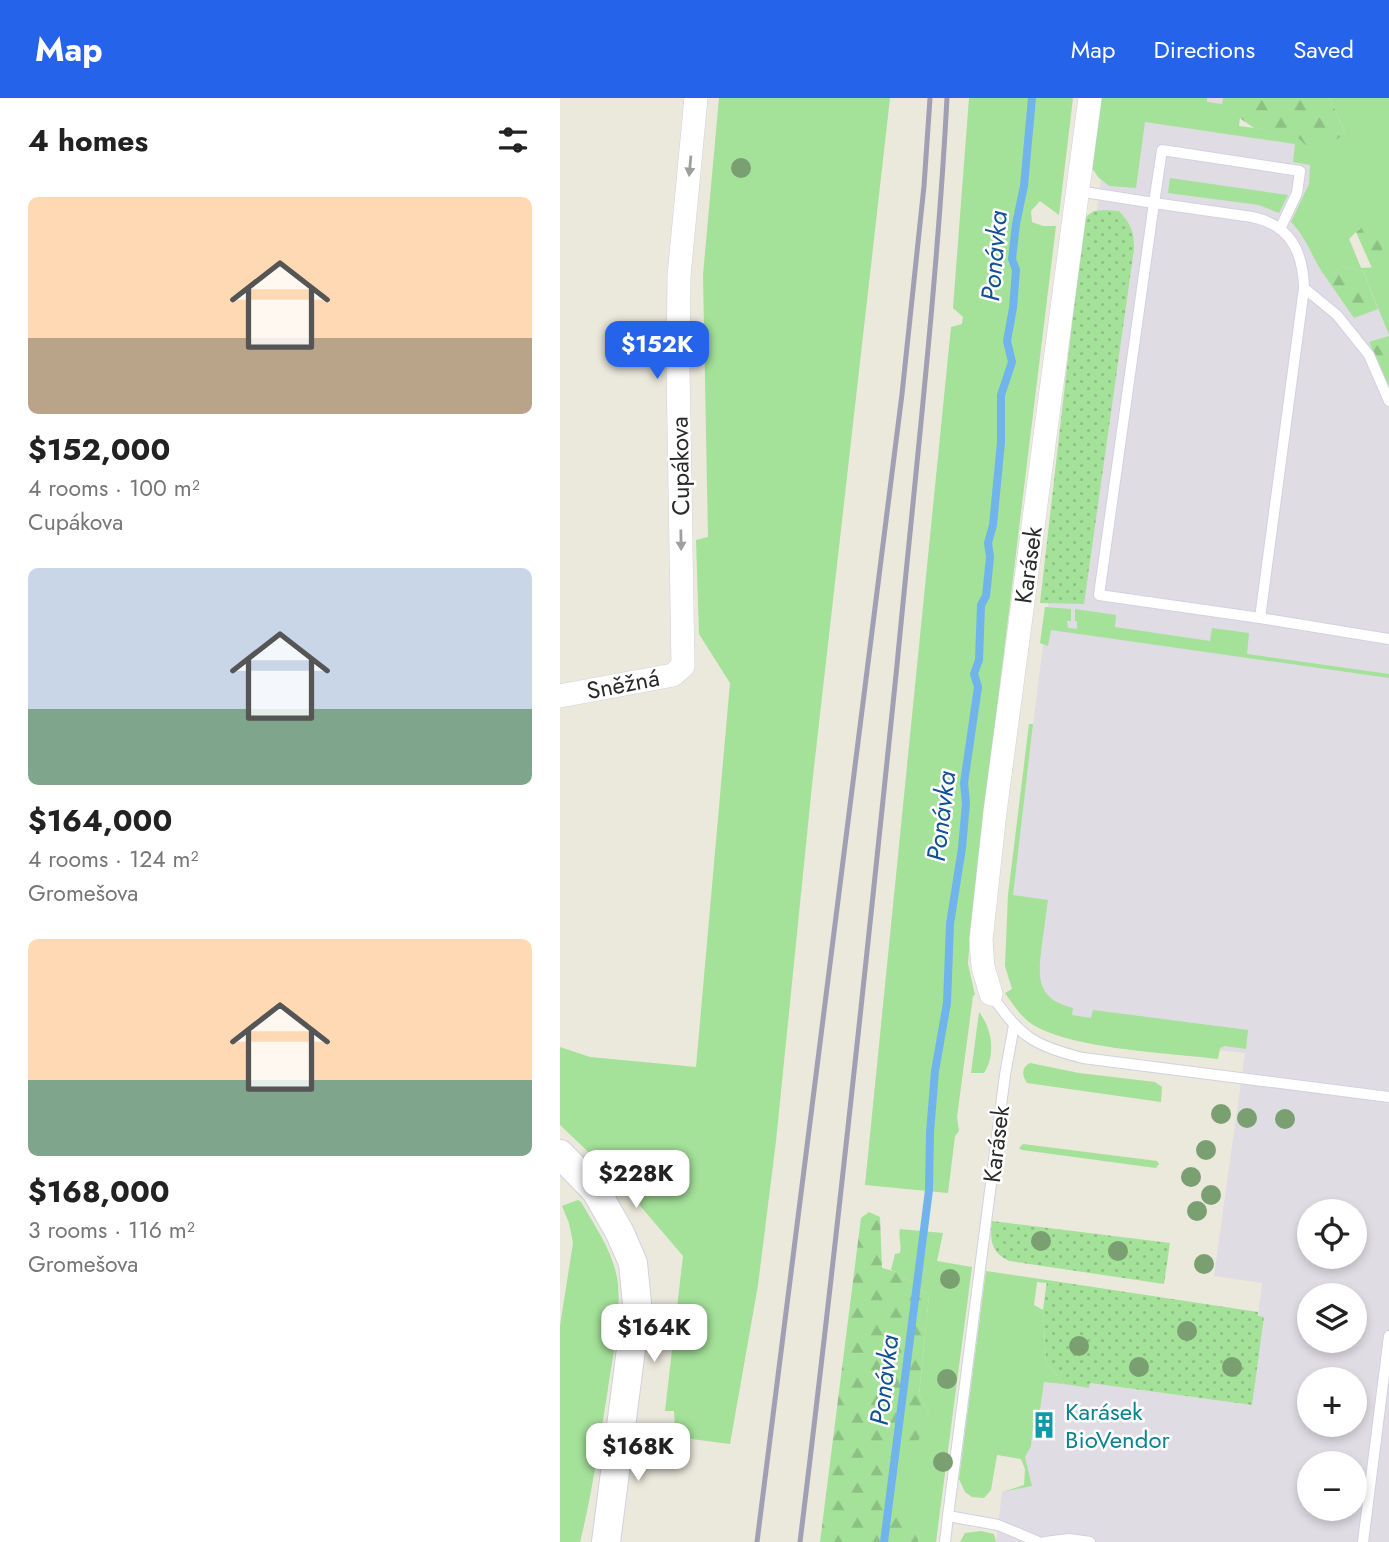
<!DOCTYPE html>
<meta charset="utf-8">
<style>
:root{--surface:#fff;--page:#f6f6f6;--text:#222;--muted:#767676;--accent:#2563eb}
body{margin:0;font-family:Jost,sans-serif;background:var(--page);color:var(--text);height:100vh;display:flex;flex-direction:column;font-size:26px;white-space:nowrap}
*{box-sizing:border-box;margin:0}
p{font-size:23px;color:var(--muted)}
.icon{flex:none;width:38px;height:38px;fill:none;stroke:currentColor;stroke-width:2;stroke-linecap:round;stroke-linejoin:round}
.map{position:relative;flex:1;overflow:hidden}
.sheet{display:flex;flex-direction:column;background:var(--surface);width:560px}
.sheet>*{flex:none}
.tools{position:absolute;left:737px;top:1101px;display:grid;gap:14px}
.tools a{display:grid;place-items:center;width:70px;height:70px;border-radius:50%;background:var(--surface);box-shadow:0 4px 10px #0003;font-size:35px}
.price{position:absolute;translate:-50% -60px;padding:0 16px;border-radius:14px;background:#fff;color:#222;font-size:23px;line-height:46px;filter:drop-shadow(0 2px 4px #0008)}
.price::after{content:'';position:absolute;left:50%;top:42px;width:21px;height:16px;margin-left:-10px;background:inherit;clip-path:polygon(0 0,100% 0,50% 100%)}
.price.current{background:var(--accent);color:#fff}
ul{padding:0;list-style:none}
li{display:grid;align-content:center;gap:14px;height:371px;padding:0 28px}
li span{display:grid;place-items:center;height:217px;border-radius:10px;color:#555}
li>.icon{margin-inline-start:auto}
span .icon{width:126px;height:126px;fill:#fffc;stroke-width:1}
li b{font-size:30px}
h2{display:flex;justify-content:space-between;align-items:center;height:84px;padding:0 28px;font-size:30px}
header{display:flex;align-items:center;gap:42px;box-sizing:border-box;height:98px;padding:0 35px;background:var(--accent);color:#fff}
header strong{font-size:33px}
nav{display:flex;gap:38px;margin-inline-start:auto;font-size:24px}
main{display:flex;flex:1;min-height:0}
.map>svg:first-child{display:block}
.industrial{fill:#e0dce4;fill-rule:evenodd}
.grass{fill:#a4e199;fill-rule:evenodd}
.forest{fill:url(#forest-firs)}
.garden{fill:url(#garden-dots)}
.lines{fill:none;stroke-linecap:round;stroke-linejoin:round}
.stream{stroke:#71b4eb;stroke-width:8}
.service-casing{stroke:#d1d1e2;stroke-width:12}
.minor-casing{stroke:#d1d1e2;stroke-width:24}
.tertiary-casing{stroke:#d1d1e2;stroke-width:30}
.service{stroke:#fff;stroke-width:10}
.minor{stroke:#fff;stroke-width:23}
.tertiary{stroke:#fff;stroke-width:28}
.rail{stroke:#a09fb4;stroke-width:5}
.tree{fill:#7aa072}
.oneway{fill:#9f9f9f}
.labels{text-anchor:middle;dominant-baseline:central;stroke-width:5;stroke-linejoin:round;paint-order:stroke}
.street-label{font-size:24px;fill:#2a2a2a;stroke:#fff}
.culture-label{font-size:24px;fill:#0d838f;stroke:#fff;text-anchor:start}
.water-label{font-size:26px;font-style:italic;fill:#115097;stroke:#fff}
</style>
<header>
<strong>Map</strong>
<nav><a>Map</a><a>Directions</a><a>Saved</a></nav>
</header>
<main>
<section class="sheet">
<h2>4 homes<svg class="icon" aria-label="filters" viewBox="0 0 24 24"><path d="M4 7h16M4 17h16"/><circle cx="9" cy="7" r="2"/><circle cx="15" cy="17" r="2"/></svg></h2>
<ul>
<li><span style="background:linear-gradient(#ffd9b3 65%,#b9a48a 0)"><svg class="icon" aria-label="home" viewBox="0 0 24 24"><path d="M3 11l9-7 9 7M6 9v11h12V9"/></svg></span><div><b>$152,000</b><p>4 rooms · 100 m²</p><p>Cupákova</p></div></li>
<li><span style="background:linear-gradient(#c9d6e8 65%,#7fa58c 0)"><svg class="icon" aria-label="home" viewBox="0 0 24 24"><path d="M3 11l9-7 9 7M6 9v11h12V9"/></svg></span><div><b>$164,000</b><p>4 rooms · 124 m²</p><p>Gromešova</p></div></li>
<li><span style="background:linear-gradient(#ffd9b3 65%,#7fa58c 0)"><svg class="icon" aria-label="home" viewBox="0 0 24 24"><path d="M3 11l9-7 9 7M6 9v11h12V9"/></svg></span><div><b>$168,000</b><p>3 rooms · 116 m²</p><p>Gromešova</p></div></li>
</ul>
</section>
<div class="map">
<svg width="829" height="1444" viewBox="0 0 829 1444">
<defs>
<pattern id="forest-firs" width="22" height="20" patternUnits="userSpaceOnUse" patternTransform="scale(1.75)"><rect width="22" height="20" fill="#a4e199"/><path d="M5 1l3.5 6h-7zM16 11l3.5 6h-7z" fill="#8dc184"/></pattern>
<pattern id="garden-dots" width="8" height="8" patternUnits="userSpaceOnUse" patternTransform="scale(1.75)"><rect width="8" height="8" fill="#a4e199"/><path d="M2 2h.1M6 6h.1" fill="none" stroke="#8dc184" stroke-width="1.8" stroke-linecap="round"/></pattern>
</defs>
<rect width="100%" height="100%" fill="#ebe8dc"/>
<path class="industrial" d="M551,0H682L679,28L744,37L754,55L829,237V1444H436L442,1394L471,1388L465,1359L471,1348L474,1319H479L484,1283L529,1290L530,1285L691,1307L704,1220L698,1218L702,1185L654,1178L685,955L532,938L482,906L452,797ZM749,1113H794V1158H749ZM749,1197H794V1242H749ZM749,1281H794V1326H749ZM749,1365H794V1410H749Z"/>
<g class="grass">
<polygon points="159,0 330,0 252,687 216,1043 198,1187 170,1346 109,1338 108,1331 115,1330 114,1313 105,1313 123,1158 59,1083 0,1027 0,949 30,959 136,969 170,585 139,536 136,442 148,439 143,177"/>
<polygon points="409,0 513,0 499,117 480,103 471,113 472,124 483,128 496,128 411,824 408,866 415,897 413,898 397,1019 399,1033 395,1038 388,1095 305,1087 391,229 402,226 403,219 393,210"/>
<path d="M539,0H647V4L662,6L663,0H682L679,28L744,37L785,36L771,2L768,0H829V237L803,173L782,168L767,181C753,163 748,141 731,124L749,86L750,67L733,64L735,46L585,24L576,90L549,88L538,79L530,67ZM800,130L817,169L801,170L789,141Z"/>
<polygon points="610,80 728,97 719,115 699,107 608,95"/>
<polygon points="485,509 511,511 511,523 507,523 508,530 517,531 517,523 515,523 515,511 556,517 555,529 650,543 652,530 689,535 687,556 829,576 829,580 491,532 488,548 480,545"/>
<path d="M469,626H473L453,797L488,802C486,816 484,831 482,846C478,878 475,901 513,910L512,917L531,920L533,912L688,932L686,951L665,948L660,950L658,961C611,955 505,951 469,924C459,916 452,905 445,895L452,891L445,868L448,797Z"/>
<path d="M419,914C432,931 436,956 424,975H411Z"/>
<path d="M470,965L519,975L595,984L602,989L601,1004L467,985C462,977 461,970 470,965Z"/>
<polygon points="463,1046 597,1063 599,1066 596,1070 462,1052 459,1050"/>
<path d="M18,1102L21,1104C35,1128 55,1157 58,1186C61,1223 52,1261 47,1297C39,1346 32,1396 20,1444H0V1228L13,1145L9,1125L2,1108Z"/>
<path d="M340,1131L383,1135L377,1163L412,1169L376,1444H358L359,1434L326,1414L335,1344L369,1317L359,1297L369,1197L337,1174L331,1172L335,1156L340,1155C342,1146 338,1140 340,1131Z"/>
<polygon points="426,1173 487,1182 487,1185 477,1184 474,1207 483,1212 486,1264 504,1286 484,1284 479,1319 474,1319 471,1348 465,1359 472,1388 442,1394 464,1387 465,1371 461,1361 437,1357 431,1392 424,1400 412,1399 405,1394 399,1381"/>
<polygon points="421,1433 434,1436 436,1444 400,1444 405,1435"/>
</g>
<g class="forest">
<polygon points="672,0 768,0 771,2 785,36 754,55 734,36 694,30 671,14"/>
<polygon points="801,130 808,130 821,143 824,164 817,169 812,170 796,134"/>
<polygon points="782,168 803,173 818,211 794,220 767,181"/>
<polygon points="829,238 829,289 809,244"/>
<polygon points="309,1114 320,1119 322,1170 337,1174 369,1197 359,1297 369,1317 358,1343 335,1345 326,1414 355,1417 359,1434 358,1444 260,1444 301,1120"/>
</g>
<g class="garden">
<path d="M545,112L559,113C571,126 574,134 574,151L524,506L480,505L524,120L534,113Z"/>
<path d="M432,1123L610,1145L604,1186L449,1163C430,1154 430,1141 432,1123Z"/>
<polygon points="487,1182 698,1214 698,1218 704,1219 692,1307 530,1285 529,1290 504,1286 486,1264 483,1212"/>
</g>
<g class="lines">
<polyline class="stream" points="324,1444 369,1092 370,1035 375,973 387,905 390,826 402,750 406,705 404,685 418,589 414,576 419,562 421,507 426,498 430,459 428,445 433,427 441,344 441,297 452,264 447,243 453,210 456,172 452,161 456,126 464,88 472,0"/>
<defs>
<g id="service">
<polyline points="518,93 594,105 602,52 740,73 737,95 720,131"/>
<polyline points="744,190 700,520 829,541"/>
<path d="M700,520L539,497L594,105L692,119C730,127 743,153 744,190L777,217L809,257L829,303"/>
<path d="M431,896C459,938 474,948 523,960L829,999"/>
<polyline points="454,927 445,977 388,1418 438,1427 479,1444"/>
<polyline points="385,1444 388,1418"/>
<polyline points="485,1444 509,1441 530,1444"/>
<polyline points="803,1444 829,1238"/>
</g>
<g id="minor">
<polyline points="0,598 113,577 123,568 118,269 119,178 136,0"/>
<polyline points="431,896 423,869 421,842 435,714 530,0"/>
</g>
<polyline id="tertiary" points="0,1056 36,1093 60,1135 73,1165 77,1205 46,1444"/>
</defs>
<use href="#service" class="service-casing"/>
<use href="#minor" class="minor-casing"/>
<use href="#tertiary" class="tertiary-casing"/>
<use href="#service" class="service"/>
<use href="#minor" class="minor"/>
<use href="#tertiary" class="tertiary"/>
<g class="rail">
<polyline points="197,1444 342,296 364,88 370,0"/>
<path d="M240,1444C276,1152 307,859 337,567C355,378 377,189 387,0"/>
</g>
</g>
<g class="tree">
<circle cx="181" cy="70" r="10"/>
<circle cx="661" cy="1016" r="10"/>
<circle cx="687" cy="1020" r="10"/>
<circle cx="725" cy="1021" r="10"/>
<circle cx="646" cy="1052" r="10"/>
<circle cx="631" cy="1079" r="10"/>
<circle cx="651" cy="1097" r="10"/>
<circle cx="637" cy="1113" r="10"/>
<circle cx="481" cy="1143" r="10"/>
<circle cx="558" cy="1153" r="10"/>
<circle cx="644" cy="1166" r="10"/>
<circle cx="390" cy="1181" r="10"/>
<circle cx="627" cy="1233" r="10"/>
<circle cx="519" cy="1248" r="10"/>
<circle cx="579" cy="1269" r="10"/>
<circle cx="672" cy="1269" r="10"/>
<circle cx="387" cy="1281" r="10"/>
<circle cx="383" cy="1364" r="10"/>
</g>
<defs><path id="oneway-solid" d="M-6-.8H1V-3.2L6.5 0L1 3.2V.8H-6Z" transform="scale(1.75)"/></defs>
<g class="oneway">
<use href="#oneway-solid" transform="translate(130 68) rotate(95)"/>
<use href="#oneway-solid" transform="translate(121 442) rotate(89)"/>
</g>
<defs>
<symbol id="building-bare" viewBox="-9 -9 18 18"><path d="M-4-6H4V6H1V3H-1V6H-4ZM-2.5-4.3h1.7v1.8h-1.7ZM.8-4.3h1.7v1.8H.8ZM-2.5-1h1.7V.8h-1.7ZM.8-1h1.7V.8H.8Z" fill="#0f9aa8" stroke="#fff" stroke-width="2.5" paint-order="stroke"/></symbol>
</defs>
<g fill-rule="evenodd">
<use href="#building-bare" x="465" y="1308" width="38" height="38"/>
</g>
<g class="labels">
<g class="street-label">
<text transform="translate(120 368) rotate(-91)">Cupákova</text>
<text transform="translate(468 467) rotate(-82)">Karásek</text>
<text transform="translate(63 586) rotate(-11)">Sněžná</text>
<text transform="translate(436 1046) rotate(-83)">Karásek</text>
</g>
<g class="culture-label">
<text x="505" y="1313">Karásek<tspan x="505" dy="28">BioVendor</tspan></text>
</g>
<g class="water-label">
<text transform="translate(434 158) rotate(-85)">Ponávka</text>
<text transform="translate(381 718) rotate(-83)">Ponávka</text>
<text transform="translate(324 1282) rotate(-83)">Ponávka</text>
</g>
</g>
</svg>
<div class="tools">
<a><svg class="icon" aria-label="locate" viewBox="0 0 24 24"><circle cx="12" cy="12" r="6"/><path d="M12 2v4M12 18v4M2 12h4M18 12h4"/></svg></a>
<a><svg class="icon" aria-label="layers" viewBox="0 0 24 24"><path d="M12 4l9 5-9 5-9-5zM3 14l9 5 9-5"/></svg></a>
<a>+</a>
<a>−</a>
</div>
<b class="price current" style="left:97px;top:283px">$152K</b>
<b class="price" style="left:76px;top:1112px">$228K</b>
<b class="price" style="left:94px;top:1266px">$164K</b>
<b class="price" style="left:78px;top:1385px">$168K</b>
</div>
</main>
